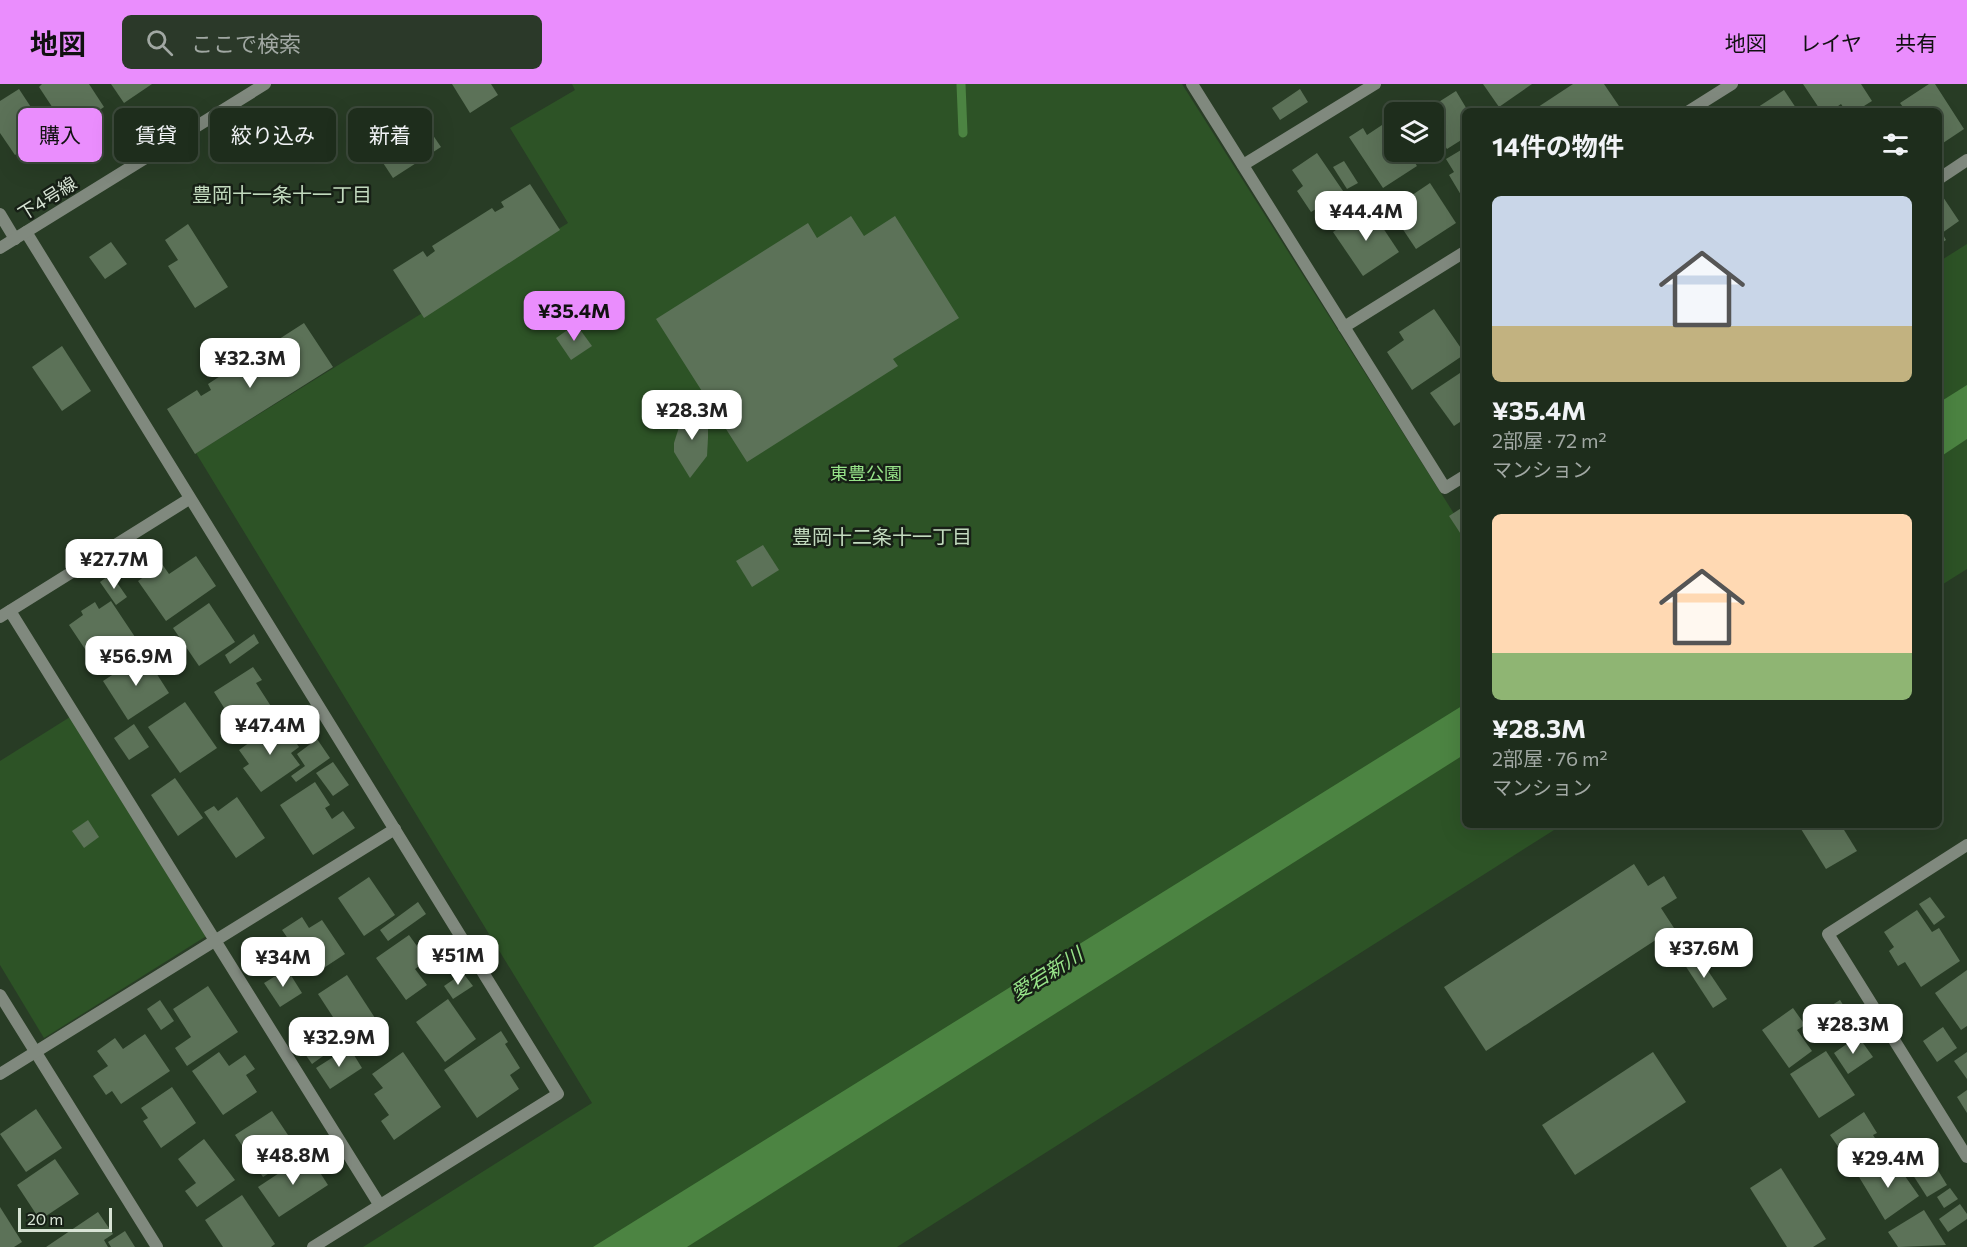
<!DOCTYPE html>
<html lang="ja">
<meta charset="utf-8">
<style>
:root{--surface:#1e2d1c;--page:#2b3929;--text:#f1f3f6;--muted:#a1a8a3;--line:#3c493b;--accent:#ea8dfd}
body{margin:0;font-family:Commissioner,"Noto Sans JP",sans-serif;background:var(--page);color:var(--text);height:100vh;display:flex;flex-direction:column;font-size:22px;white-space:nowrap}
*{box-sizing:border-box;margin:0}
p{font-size:20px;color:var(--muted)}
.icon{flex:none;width:33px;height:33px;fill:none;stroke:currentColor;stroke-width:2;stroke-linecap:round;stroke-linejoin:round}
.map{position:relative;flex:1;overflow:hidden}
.drawer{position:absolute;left:1462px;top:24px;width:480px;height:720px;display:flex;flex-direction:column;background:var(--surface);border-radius:9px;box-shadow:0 6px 24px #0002,0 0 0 2px var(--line)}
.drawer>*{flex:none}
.banner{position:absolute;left:18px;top:24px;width:570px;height:54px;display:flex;gap:12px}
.controls{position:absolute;left:1384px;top:18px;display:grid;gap:12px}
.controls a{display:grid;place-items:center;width:60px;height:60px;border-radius:9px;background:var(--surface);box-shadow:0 6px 24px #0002,0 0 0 2px var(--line);font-size:30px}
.scale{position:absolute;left:18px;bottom:15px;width:94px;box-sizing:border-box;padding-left:6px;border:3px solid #d8e4d5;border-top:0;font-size:16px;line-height:21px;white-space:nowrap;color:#d8e4d5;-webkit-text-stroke:4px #172016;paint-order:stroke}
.price{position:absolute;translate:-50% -51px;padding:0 14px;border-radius:12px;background:#fff;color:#222;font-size:20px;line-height:39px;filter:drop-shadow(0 2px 3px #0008)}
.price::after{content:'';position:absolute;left:50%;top:36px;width:18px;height:14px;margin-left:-9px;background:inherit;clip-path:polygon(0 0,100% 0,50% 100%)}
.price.selected{background:var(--accent);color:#111}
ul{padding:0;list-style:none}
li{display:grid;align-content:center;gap:12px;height:318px;padding:0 30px}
li span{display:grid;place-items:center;height:186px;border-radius:9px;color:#555}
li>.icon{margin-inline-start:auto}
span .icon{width:108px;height:108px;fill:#fffc;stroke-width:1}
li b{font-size:26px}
h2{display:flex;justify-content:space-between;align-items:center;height:72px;padding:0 30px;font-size:26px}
.chip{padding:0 21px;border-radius:9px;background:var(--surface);box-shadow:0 6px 24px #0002,0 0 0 2px var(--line);font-size:21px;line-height:54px}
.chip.selected{background:var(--accent);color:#111}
header{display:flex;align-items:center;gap:36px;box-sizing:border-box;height:84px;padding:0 30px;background:var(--accent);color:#111}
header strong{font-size:28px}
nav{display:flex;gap:33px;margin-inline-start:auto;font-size:21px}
.search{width:420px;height:54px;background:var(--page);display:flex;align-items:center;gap:15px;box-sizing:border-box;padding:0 21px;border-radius:9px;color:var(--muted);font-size:22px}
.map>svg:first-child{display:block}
.green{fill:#2d5326}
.water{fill:#4c8442}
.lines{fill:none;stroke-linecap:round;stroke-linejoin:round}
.stream{stroke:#4c8442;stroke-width:9}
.building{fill:#5c7258}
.minor{stroke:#80897e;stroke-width:12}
.tertiary{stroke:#80897e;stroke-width:12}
.labels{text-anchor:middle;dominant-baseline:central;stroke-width:5;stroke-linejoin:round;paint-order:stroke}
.street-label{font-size:18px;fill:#d8e4d5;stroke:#172016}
.park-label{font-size:18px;fill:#97e389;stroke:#172016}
.neighbourhood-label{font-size:20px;fill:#c2dabe;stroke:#172016}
.water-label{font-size:20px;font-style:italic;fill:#97e389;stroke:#172016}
</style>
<header>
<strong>地図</strong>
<div class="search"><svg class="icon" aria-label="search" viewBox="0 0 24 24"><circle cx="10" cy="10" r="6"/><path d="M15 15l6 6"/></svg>ここで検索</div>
<nav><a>地図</a><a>レイヤ</a><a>共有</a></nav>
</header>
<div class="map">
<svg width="1967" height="1163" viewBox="0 0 1967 1163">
<rect width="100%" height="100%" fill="#283c25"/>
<g class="green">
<polygon points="572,0 1182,0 1465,447 1466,741 1562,741 897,1163 363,1163 592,1019 196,369 568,139 510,44 575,6"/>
<polygon points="1967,160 1967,485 1940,502 1940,177"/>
<polygon points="70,633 208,851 44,954 0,881 0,677"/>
</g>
<g class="water">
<polygon points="1967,301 1967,355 1940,373 1940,318"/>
<polygon points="1465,620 1465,670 687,1163 593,1163"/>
</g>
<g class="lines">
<polyline class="stream" points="961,0 963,49"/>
</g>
<g class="building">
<polygon points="42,0 89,0 104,23 68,47 39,3"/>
<polygon points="111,0 152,0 124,19"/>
<polygon points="452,0 491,0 498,11 470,29"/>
<polygon points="1483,0 1532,0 1499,23"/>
<polygon points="1573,0 1604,0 1621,25 1532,27"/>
<polygon points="1803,0 1861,0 1872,17 1856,27 1846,27 1841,20 1831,27 1821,27"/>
<polygon points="1929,0 1935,0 1964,45 1940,61 1940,27 1906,27 1900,19"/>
<polygon points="19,5 48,49 15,71 0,49 0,17"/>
<polygon points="1300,5 1308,18 1280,36 1272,24"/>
<polygon points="1784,6 1798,27 1752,27"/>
<polygon points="1456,7 1468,27 1466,27 1466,53 1447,65 1434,45 1434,28 1423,28"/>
<polygon points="413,22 441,63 393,94 366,53"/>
<polygon points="1388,37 1395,48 1395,68 1408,68 1417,82 1383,104 1349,53 1363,44 1367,51"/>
<polygon points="1466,63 1466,109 1461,111 1449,91 1454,88 1446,75"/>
<polygon points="1317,69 1354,123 1327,141 1316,125 1311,128 1297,107 1303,102 1292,86"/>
<polygon points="1344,77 1358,99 1347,105 1333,83"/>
<polygon points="1430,99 1456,139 1416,165 1390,126"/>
<polygon points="530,100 560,146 424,234 393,186 423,167 427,173 435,167 432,162 492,124 495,128 504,123 501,118"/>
<polygon points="1943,113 1959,137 1942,149 1946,156 1940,160 1940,116"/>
<polygon points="1369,123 1399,168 1363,192 1333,148"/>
<polygon points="851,132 864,152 895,132 959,234 893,275 898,282 747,378 656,235 808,139 817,154"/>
<polygon points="188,140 228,203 195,224 168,182 178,176 165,156"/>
<polygon points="111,158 127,180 105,195 89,173"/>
<polygon points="1434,225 1465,270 1412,306 1387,268 1404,256 1399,248"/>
<polygon points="304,239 333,283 195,370 167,325 197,306 201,312 211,306 208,300 265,263 270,271 280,264 276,257"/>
<polygon points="576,240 592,262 571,276 556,254"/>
<polygon points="62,262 91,307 62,327 32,283"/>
<polygon points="1466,285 1466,334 1454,342 1430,309"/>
<polygon points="696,321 708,341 708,354 707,372 690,394 674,368 674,359 680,340"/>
<polygon points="1466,421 1466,458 1449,432"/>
<polygon points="763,461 779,486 752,503 736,477"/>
<polygon points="196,472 216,502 166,537 138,497 162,480 169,490"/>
<polygon points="111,490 127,513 116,521 100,498"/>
<polygon points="111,517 135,553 95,580 69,541 83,531 81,527 95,518 99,525"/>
<polygon points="209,519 235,558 199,582 173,544"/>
<polygon points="254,550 259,559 230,580 225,571"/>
<polygon points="144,570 169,609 128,636 103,597"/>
<polygon points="253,583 262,596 256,599 276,630 242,652 214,608"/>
<polygon points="185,618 217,664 180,689 148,643"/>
<polygon points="281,636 299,663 291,669 300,681 261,708 243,684 249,680 239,666"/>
<polygon points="134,640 149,663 129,676 114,654"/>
<polygon points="317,655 330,674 296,698 291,692 305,682 297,670"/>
<polygon points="333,678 349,701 333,712 316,689"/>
<polygon points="175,694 203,734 178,752 151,711"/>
<polygon points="315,698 330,721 325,724 332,735 343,727 355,744 313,771 280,721"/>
<polygon points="237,713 265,754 236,774 204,728 214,722 218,727"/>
<polygon points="88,736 99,753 84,764 72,747"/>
<polygon points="1808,741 1841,741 1857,767 1826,785 1801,745"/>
<polygon points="1634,780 1648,802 1664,792 1677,814 1661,824 1674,844 1486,967 1444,903"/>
<polygon points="369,793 395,831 364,852 338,814"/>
<polygon points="1930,813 1945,833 1934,841 1919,820"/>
<polygon points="418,818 426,830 388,857 380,846"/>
<polygon points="1917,826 1932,848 1939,844 1960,877 1921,903 1905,878 1898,882 1889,867 1894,863 1884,848"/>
<polygon points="302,833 309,844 322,836 345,870 313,891 282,846"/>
<polygon points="409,851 427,876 415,885 427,901 406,916 376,874"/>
<polygon points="1694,866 1727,915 1713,924 1681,875"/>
<polygon points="287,885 302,909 280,923 264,899"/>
<polygon points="1967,886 1967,942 1961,946 1935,909"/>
<polygon points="463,889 473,902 453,915 444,902"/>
<polygon points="347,891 375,934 346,953 318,910"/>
<polygon points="208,902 238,948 187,982 175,964 191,953 173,925"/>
<polygon points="448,915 476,955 445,978 416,938"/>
<polygon points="160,916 174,937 161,946 147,925"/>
<polygon points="1840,916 1856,941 1831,958 1815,932"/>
<polygon points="1793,924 1805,941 1797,946 1812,967 1789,984 1762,946"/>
<polygon points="321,939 337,962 312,980 296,957"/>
<polygon points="1943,943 1957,964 1937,978 1923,957"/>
<polygon points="501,947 508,958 505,960 520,984 510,991 519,1005 477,1034 444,986"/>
<polygon points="145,950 170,987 121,1020 112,1007 106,1011 93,992 108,982 97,967 115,954 123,965"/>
<polygon points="1858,952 1873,973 1848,990 1834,969"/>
<polygon points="349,963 362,984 330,1005 316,984"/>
<polygon points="1826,967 1855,1011 1819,1034 1790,990"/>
<polygon points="219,968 229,982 245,971 255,985 246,991 257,1008 223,1031 192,987"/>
<polygon points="403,968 441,1023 394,1056 381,1037 389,1031 374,1010 383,1004 372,990"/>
<polygon points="1653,968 1686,1018 1575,1091 1542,1041"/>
<polygon points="1967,968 1967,995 1954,977"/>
<polygon points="172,1003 196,1039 161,1064 143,1037 148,1034 141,1024"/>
<polygon points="1967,1006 1967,1029 1957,1013"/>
<polygon points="36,1025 62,1064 26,1088 0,1050"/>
<polygon points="272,1027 298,1066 286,1074 289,1077 263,1093 235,1051"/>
<polygon points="1864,1028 1877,1049 1873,1051 1882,1065 1853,1084 1830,1051"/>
<polygon points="204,1055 235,1096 197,1123 185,1107 196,1099 178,1075"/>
<polygon points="308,1070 328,1101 279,1133 258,1103"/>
<polygon points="55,1075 79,1110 40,1136 17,1101"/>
<polygon points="1931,1075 1947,1101 1927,1113 1911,1088"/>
<polygon points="1884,1076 1894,1090 1900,1085 1919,1112 1885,1136 1859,1093"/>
<polygon points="1781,1084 1826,1155 1813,1163 1787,1163 1750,1104"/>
<polygon points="1950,1104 1958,1115 1944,1124 1937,1113"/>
<polygon points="242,1111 275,1160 271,1163 223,1163 205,1136"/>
<polygon points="1960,1120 1967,1130 1967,1135 1948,1148 1939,1135"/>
<polygon points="0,1123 22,1158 14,1163 0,1163"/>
<polygon points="1924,1126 1946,1161 1898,1163 1888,1148"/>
<polygon points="98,1128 113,1150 104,1156 108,1163 46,1163"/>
<polygon points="125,1147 135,1163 111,1163 108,1158"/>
</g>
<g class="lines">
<g class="minor">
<polyline points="1192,0 1445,404 1466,391"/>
<polyline points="1689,27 1732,0"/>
<polyline points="1243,81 1375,0"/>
<polyline points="1940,94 1967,76"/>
<polyline points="0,130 15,155"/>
<polyline points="26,148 558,1010 313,1163"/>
<polyline points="1344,243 1466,167"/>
<polyline points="10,527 379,1120"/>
<polyline points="0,533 189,415"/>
<polyline points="1967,761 1828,850 1967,1073"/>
<polyline points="0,911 157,1163"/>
<polyline points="0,990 395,745"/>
</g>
<polyline class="tertiary" points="0,164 265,0"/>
</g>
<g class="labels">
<g class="street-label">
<text transform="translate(47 114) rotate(-32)">下4号線</text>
</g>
<g class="park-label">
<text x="866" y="389">東豊公園</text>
</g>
<g class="neighbourhood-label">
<text x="282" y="110">豊岡十一条十一丁目</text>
<text x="882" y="452">豊岡十二条十一丁目</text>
</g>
<g class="water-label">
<text transform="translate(1046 889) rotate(-32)">愛宕新川</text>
</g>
</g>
</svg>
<div class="controls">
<a><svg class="icon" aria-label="layers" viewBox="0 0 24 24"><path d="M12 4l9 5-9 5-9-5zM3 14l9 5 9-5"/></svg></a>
</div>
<div class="scale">20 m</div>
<b class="price" style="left:1366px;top:158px">¥44.4M</b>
<b class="price selected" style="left:574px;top:258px">¥35.4M</b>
<b class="price" style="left:250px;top:305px">¥32.3M</b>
<b class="price" style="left:692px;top:357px">¥28.3M</b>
<b class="price" style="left:114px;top:506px">¥27.7M</b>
<b class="price" style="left:136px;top:603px">¥56.9M</b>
<b class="price" style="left:270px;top:672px">¥47.4M</b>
<b class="price" style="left:1704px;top:895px">¥37.6M</b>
<b class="price" style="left:458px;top:902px">¥51M</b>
<b class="price" style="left:283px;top:904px">¥34M</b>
<b class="price" style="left:1853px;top:971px">¥28.3M</b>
<b class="price" style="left:339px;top:984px">¥32.9M</b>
<b class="price" style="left:293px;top:1102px">¥48.8M</b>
<b class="price" style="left:1888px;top:1105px">¥29.4M</b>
<div class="banner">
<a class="chip selected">購入</a>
<a class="chip">賃貸</a>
<a class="chip">絞り込み</a>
<a class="chip">新着</a>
</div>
<section class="drawer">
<h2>14件の物件<svg class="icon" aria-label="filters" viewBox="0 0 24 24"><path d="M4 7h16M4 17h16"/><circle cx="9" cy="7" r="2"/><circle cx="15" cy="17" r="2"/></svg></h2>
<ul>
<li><span style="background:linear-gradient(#c9d6e8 70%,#c2b280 0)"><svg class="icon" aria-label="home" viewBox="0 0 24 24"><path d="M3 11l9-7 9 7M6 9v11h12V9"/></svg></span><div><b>¥35.4M</b><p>2部屋 · 72 m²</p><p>マンション</p></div></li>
<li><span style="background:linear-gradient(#ffd9b3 75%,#8fb573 0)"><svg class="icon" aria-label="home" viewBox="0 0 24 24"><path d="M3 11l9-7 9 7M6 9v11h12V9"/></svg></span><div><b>¥28.3M</b><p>2部屋 · 76 m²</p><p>マンション</p></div></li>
</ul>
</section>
</div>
